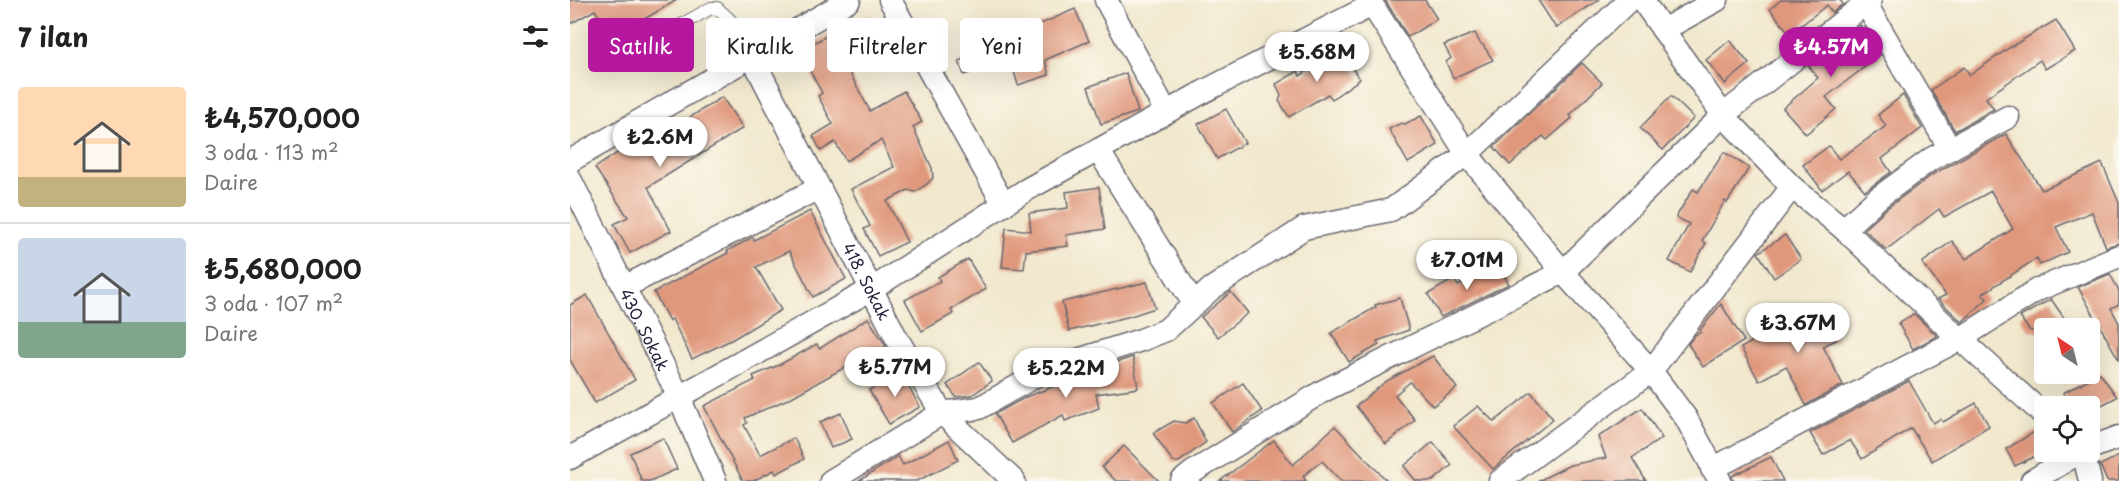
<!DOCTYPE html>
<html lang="tr">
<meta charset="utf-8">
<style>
:root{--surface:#fff;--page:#f6f6f6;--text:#222;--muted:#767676;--line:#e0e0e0;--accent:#b5179e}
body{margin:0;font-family:"Playpen Sans",sans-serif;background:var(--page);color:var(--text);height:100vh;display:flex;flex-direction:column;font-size:22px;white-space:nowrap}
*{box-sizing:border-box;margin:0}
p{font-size:20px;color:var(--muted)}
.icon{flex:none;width:33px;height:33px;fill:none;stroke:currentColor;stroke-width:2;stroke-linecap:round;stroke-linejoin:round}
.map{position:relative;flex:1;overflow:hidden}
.details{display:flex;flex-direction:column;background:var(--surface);width:570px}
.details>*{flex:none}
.top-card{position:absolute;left:18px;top:18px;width:570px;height:54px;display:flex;gap:12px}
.needle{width:39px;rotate:325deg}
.controls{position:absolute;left:1464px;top:318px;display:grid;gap:12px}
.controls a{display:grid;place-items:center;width:66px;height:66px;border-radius:6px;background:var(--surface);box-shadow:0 6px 24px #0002;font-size:30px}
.price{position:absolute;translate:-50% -51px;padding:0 14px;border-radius:21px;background:#fff;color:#222;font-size:20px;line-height:39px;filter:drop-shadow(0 2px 3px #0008)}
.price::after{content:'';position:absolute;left:50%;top:36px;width:18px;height:14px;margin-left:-9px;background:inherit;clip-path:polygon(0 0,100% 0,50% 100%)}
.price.current{background:var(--accent);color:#fff}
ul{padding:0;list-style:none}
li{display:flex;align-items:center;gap:18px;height:150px;padding:0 18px}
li+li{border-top:2px solid var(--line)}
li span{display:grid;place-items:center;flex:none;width:168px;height:120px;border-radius:6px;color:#555}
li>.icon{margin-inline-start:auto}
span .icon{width:72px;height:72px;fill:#fffc;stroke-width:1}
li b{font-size:26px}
h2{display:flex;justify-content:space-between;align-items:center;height:72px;padding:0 18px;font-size:26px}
.chip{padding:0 21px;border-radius:6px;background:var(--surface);box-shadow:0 6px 24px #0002;font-size:21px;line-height:54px}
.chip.current{background:var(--accent);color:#fff}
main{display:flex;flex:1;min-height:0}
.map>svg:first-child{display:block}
.building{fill:#e0987d}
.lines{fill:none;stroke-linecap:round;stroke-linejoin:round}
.lane-casing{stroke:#6a676e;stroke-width:14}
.street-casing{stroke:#6a676e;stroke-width:25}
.lane{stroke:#fff;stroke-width:12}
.street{stroke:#fff;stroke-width:22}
.labels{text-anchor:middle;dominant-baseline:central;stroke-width:6;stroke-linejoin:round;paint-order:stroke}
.street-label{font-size:16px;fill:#22223b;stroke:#fbf7ec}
</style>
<main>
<section class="details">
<h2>7 ilan<svg class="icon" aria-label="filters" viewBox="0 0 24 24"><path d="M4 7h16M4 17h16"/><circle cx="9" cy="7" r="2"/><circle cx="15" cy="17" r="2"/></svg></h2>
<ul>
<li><span style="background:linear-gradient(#ffd9b3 75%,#c2b280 0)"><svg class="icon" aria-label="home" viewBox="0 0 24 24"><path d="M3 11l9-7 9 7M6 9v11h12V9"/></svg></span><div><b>₺4,570,000</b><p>3 oda · 113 m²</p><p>Daire</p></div></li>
<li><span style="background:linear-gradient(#c9d6e8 70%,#7fa58c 0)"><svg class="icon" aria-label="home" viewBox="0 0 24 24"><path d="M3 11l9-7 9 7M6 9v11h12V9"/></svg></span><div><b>₺5,680,000</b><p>3 oda · 107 m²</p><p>Daire</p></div></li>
</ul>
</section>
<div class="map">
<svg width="1549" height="481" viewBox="0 0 1549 481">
<rect width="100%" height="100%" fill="#fbf7ec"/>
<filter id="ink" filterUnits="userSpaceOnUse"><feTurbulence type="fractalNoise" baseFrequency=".0167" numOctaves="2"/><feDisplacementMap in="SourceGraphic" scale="12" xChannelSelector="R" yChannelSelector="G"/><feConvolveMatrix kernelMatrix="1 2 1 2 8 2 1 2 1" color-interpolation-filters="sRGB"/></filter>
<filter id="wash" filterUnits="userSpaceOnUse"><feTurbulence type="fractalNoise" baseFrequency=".008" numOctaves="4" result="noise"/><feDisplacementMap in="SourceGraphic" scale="24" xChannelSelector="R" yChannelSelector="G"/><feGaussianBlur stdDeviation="1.35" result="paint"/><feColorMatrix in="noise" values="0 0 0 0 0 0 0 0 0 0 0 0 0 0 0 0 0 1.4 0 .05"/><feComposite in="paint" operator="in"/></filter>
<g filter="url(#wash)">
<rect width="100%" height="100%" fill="#f1e8ce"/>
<g id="blocks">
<g class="building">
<polygon points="0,0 107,0 42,38 25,10 0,24"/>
<polygon points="815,0 855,0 867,19 838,37"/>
<polygon points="968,0 1029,0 986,28"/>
<polygon points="1211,0 1270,0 1273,4 1262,13 1257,5 1220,34 1200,9"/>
<polygon points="505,9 519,41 475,60 479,75 448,85 440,58 394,75 389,61 470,34 466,26"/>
<polygon points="298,16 307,29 324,36 275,64 300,111 334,91 352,122 343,127 362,168 363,178 357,184 345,192 338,190 317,201 337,242 308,256 294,229 300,226 281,189 324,167 311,140 276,161 265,142 251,151 243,136 263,124 248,96 252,93 229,51 260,34 262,39"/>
<polygon points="1486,20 1505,51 1475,69 1470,60 1416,98 1424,109 1385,131 1361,90 1394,67 1400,75 1439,48"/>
<polygon points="1290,25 1310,55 1256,97 1266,109 1236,134 1213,108 1248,78 1238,65"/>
<polygon points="905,33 910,43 913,45 923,60 883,78 876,62 881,58 874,45"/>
<polygon points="1160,40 1179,64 1155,84 1136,60"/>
<polygon points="768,49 790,79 762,99 758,94 719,117 709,101 711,96 706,84 728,71 730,76"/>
<polygon points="1012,63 1032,83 1000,115 1002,118 977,140 973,136 940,165 924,147"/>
<polygon points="556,73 568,112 531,124 518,87"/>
<polygon points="1333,95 1352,128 1312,159 1321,172 1295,191 1278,171 1252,190 1233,165 1259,146 1269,159 1316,126 1308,115"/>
<polygon points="1101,96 1124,118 1093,150 1070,128"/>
<polygon points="152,97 173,128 78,187 101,231 60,253 44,224 58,217 25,168 59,145 58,143 95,122 100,130"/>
<polygon points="656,109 675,143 647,159 628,124"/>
<polygon points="851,116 868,145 838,163 819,129 831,123 835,124"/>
<polygon points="1436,134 1472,190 1532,163 1549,203 1549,243 1536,247 1522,212 1486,227 1498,252 1470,265 1467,258 1412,294 1417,299 1392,322 1368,299 1376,295 1352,263 1382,241 1396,259 1443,229 1421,191 1374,217 1369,209 1316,250 1294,229 1317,208 1365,173"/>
<polygon points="1154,152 1179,168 1157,203 1155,201 1132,241 1136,243 1120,272 1099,261 1119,224 1106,217 1123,189 1128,192"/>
<polygon points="529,187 535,229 496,235 498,246 456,251 454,269 432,267 436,228 461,231 459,213 498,208 496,192"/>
<polygon points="240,211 276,279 243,297 219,251 186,267 211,310 163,339 122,359 102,319 99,321 84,292 158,253 157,251 183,237 184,240"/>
<polygon points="1215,235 1231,259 1204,278 1188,253"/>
<polygon points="398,259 416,289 381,310 383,314 352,331 335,300 370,281 368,277"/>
<polygon points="927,264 939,284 871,317 858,294 884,279 888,286"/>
<polygon points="1540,274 1549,291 1549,304 1541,308 1549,323 1549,360 1508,287"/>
<polygon points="577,282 585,308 561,316 499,331 492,302"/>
<polygon points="661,292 678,313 648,337 631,317"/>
<polygon points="17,295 65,380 25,403 0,360 0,305"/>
<polygon points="830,298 839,330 807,341 809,345 779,362 761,333 806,307 805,305"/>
<polygon points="1481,299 1501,328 1474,328 1474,334 1459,330 1450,317"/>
<polygon points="1151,304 1174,341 1133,367 1118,344 1125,335 1131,332 1130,330"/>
<polygon points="1253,308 1266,340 1253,346 1273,385 1236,405 1216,366 1189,381 1171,348 1214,324 1212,318 1230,311 1232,317"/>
<polygon points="1344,314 1367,336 1343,349 1328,323"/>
<polygon points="298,318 316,346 288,364 286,361 220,398 175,418 177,423 174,425 190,455 224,438 234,459 206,474 204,470 183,481 173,481 134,406 185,380 183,376 209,365 247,344 249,349"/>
<polygon points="863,356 887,388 863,406 840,382 825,395 845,420 816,444 786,406 815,382"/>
<polygon points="563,357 568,388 526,394 529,408 495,421 493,415 442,443 425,414 458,396 535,368 535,366"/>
<polygon points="409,362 422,381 402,395 386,397 377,385"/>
<polygon points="331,373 350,407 319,424 299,390"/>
<polygon points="1530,373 1547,397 1520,411 1520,406 1500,406 1493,393"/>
<polygon points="1339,381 1363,423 1370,419 1373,422 1406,403 1419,426 1362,461 1341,428 1292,459 1280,440 1253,455 1240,433"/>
<polygon points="673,383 692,411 662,432 643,403"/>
<polygon points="961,392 983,419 923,469 883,426 908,406 924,422"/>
<polygon points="1072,408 1092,438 1062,458 1076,481 968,481 1000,465 1036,458 1028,437"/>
<polygon points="271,413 282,439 261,448 250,422"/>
<polygon points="624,418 636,442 609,462 603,462 583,433 604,421 615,423"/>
<polygon points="765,426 817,481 771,481 752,461 733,476 736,481 650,481 704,440 723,465"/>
<polygon points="1471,428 1474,428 1474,452 1445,466 1436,449"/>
<polygon points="93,438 107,469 80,481 72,481 60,453"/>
<polygon points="379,440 388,460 347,481 289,481 328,456 333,465"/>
<polygon points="863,442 882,465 863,481 846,481 834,466"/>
<polygon points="554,446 589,481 546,481 532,467"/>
<polygon points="1549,456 1549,481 1537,481 1530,465"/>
<polygon points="1201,457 1213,481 1163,481 1162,476"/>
</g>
</g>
</g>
<g filter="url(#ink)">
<use href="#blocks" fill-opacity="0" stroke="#6a676e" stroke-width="1.5"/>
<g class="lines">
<defs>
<polyline id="lane" points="53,58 141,8 147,8 160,20 182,57"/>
<g id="street">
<polyline points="320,0 434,205"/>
<polyline points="536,0 596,112"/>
<polyline points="799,0 897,154 993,272 1081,371 1116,418 1150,481"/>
<polyline points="1072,0 1153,115 1222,187 1274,229 1390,339 1474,415"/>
<polyline points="1296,4 1380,149"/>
<polyline points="1093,30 1147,0"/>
<path id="s1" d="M182,57L326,337L372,413L444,481"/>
<polyline points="528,150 624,304"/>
<polyline points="0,161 279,0"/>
<path id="s2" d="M0,179L109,397L145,481"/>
<polyline points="1274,229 1308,198 1361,159 1438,117"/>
<polyline points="54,287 249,188"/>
<polyline points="1520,448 1549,437"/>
<polyline points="1513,452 1520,481"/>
<polyline points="0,458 302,289 456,190 633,92 802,5"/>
<polyline points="1142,469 1390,339 1467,290 1549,256"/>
<polyline points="261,481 372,413 409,408 476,370 571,340 596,330 641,289 734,228 821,210 897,154 1059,0"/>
<polyline points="612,481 623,472 753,391 993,272 1153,115 1300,0"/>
<polyline points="930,481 1081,371 1222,187"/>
<polyline points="1462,481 1510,452"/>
</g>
</defs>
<use href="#lane" class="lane-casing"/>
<use href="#street" class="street-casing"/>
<use href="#lane" class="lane"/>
<use href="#street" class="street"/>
</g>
</g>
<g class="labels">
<g class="street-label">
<text stroke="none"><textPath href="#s1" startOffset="252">418. Sokak</textPath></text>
<text stroke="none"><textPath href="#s2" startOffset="168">430. Sokak</textPath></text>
</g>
</g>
</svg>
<div class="controls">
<a><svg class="needle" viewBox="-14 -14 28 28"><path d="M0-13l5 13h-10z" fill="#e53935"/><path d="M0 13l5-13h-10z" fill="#767676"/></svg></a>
<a><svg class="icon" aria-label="locate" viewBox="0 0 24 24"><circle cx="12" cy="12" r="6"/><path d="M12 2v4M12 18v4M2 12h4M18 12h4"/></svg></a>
</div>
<b class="price current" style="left:1261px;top:78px">₺4.57M</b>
<b class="price" style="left:747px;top:83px">₺5.68M</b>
<b class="price" style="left:90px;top:168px">₺2.6M</b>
<b class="price" style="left:897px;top:291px">₺7.01M</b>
<b class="price" style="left:1228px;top:354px">₺3.67M</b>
<b class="price" style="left:325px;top:398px">₺5.77M</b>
<b class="price" style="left:496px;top:399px">₺5.22M</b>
<div class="top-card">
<a class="chip current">Satılık</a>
<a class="chip">Kiralık</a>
<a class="chip">Filtreler</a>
<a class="chip">Yeni</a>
</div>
</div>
</main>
